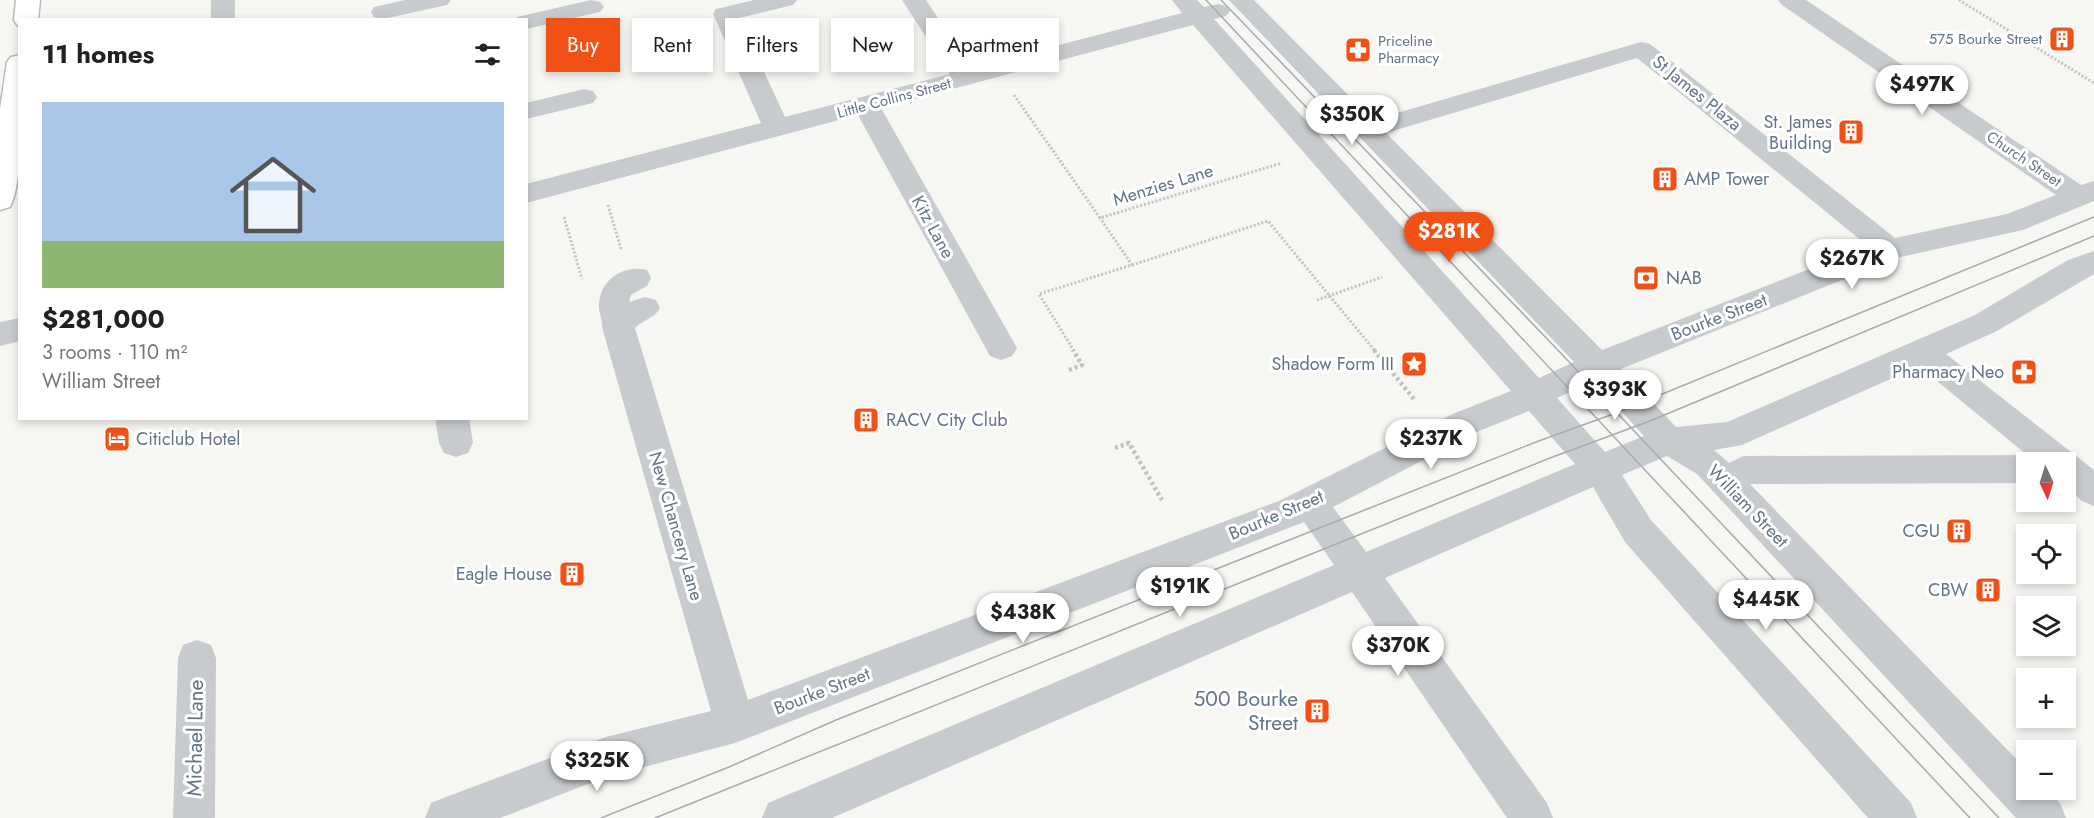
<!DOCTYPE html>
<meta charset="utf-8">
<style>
:root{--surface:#fff;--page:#f6f6f6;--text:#202124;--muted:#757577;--accent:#f25116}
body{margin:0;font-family:Jost,sans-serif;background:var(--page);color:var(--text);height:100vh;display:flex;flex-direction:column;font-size:22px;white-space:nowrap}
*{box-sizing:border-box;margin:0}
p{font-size:20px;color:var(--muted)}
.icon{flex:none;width:33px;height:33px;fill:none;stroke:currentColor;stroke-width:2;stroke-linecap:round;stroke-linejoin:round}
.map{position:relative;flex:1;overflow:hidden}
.drawer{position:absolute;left:18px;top:18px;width:510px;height:402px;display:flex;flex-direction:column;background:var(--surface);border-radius:0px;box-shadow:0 3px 9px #0003}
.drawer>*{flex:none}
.guide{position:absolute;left:546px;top:18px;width:570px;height:54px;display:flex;gap:12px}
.needle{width:39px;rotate:176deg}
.controls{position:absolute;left:2016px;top:452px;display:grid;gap:12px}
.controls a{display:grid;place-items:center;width:60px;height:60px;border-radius:0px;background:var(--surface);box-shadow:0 3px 9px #0003;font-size:30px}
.price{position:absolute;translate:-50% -51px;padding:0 14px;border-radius:21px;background:#fff;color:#222;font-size:20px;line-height:39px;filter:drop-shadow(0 2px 3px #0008)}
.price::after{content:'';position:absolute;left:50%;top:36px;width:18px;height:14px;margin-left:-9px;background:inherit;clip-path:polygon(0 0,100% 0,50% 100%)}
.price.on{background:var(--accent);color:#fff}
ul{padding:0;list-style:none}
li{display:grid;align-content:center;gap:12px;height:318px;padding:0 24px}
li span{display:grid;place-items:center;height:186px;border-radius:0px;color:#555}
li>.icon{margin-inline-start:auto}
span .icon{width:108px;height:108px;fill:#fffc;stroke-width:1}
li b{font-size:26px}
h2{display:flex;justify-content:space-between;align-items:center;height:72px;padding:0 24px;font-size:26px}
.tag{padding:0 21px;border-radius:0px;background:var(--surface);box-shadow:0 3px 9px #0003;font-size:21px;line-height:54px}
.tag.on{background:var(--accent);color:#fff}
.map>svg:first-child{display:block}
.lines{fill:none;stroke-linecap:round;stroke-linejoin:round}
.major-casing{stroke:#b8bcc0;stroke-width:3}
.path-far1{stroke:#c0c2c4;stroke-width:3;stroke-dasharray:2 2;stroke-linecap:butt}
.path{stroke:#c0c2c4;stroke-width:4.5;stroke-dasharray:3 3;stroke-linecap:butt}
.minor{fill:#c8cbce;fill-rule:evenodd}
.major{fill:#fff;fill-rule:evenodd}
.tram{stroke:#a5abb1;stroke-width:1.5}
.labels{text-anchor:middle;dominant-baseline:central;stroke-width:6;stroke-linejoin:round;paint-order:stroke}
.far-poi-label{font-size:15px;fill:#627586;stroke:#fff;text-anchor:end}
.far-street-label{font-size:15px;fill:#627586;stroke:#fff}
.street-label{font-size:18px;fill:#627586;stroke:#fff}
.poi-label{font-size:18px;fill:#627586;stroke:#fff;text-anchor:end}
.near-poi-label{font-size:21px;fill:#627586;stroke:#fff;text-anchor:end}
.near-street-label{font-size:21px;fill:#627586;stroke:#fff}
</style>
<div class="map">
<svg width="2094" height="818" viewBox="0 0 2094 818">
<rect width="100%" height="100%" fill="#f6f6f2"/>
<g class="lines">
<defs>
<g id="major">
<polygon points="16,0 40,0 38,20 20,20 20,26 17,25 14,20"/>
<path d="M20,55C20,88 25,182 10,207L0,210V109L7,62L11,57Z"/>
</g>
</defs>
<use href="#major" class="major-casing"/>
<g class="path-far1">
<polyline points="1959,0 2094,83"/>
<polyline points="1014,95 1100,218 1282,163"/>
<polyline points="608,205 621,249"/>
<polyline points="564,217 582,279"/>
<polyline points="1132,265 1268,221 1375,351"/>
<polyline points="1317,300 1382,277"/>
<polyline points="1074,351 1039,294 1132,265 1100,218"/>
</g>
<g class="path">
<polyline points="1374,350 1414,399"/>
<polyline points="1069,370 1082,365 1073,350"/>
<polyline points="1115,448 1129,443 1162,500"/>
</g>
<g class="minor">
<rect x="211" y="0" width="24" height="20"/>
<polygon points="405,0 451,0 447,5 383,19 374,17 371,12 374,7"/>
<polygon points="591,0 600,2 604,7 600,12 526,29 526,20 516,20 517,17"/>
<path d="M754,0H797L793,5L739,18L785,117L950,74L902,0H926L971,68L1182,13L1172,0H1197L1204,7L1218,4L1226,6L1230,11L1226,16L1214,19L1539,378L1574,362L1229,0H1254L1373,120L1641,42L1650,44L1895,238L2007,214L2056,195L1782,5L1778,0H1806L2081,185L2094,181V201L2023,230L1896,258L1621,369L1676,427L1727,422L1975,315L2068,260L2094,251V274L1997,331L1946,354L2094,470V506L2082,501L2066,487V462H2026V483L1750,484L2026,769V789H2046L2060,803L2066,818H2016L1697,474L1667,456L1622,475L1651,520L1911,803L1917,818H1868L1625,542L1593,487L1385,578L1547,803L1553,818H1507L1352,592L832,818H762L768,803L1334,565L1304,522L735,743L606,777L500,818H425L431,803L446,797L606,737L711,711L602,327C603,319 598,312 599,304C600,279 625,264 647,270L651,278L647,286L631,295L629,302L645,297L656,300L660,308C654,319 644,319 635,328L748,700L1279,501L1455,413L1511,391L1193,25L881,108L1017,348L1012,356L1001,360L990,356L858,115L526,203V184L761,123L713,14L716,9ZM1637,58L1868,246L1602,350L1386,133ZM1922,365L1926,372L2027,455L1743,456L1729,463L1714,450L1742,445ZM1594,381L1644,436L1605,452L1557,398ZM1529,411L1575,464L1366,552L1333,507L1479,431Z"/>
<polygon points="584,89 593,91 597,97 593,103 526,119 526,103"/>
<polygon points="20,318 20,341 0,346 0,322"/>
<polygon points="435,418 469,418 473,443 468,453 456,457 444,453 439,443"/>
<polygon points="197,640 211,645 216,658 215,818 173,818 178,658 183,645"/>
</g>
<use href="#major" class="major"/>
<g class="tram">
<polyline points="1206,0 1970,818"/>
<polyline points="1221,0 1554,346 1999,818"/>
<polyline points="601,818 729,767 836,720 1536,442 1616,413 2094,217"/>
<polyline points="655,818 1550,458 1650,421 2094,236"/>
</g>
</g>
<defs>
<symbol id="building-square" viewBox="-11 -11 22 22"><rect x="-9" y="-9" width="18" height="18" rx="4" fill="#f25116" stroke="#fff"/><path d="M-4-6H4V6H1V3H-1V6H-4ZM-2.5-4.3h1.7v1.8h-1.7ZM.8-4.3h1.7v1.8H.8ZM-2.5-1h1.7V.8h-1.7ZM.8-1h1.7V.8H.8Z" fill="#fff"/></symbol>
<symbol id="pharmacy-square" viewBox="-11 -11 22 22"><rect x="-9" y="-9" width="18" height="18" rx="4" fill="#f25116" stroke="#fff"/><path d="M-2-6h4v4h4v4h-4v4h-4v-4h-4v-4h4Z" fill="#fff"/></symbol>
<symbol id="bank-square" viewBox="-11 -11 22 22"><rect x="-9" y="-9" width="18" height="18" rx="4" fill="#f25116" stroke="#fff"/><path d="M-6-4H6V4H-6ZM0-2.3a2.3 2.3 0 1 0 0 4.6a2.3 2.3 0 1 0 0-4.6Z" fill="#fff"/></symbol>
<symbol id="sight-square" viewBox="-11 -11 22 22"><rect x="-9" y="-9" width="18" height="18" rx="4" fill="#f25116" stroke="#fff"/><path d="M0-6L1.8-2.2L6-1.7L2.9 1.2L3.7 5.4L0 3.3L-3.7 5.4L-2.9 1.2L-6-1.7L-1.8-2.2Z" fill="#fff"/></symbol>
<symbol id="hotel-square" viewBox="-11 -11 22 22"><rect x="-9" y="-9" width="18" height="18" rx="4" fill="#f25116" stroke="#fff"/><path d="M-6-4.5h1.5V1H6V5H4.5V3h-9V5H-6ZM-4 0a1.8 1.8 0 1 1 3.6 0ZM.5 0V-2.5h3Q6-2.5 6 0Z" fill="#fff"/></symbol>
</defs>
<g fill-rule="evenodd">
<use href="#building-square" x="2047" y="24" width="30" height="30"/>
<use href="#pharmacy-square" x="1343" y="35" width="30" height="30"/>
<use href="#building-square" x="1836" y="117" width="30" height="30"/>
<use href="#building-square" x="1650" y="164" width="30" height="30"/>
<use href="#bank-square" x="1631" y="263" width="30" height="30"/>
<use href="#sight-square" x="1399" y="349" width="30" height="30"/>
<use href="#pharmacy-square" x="2009" y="357" width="30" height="30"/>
<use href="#building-square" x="851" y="405" width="30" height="30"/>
<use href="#hotel-square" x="102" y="424" width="30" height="30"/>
<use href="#building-square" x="1944" y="516" width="30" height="30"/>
<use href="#building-square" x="557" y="559" width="30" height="30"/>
<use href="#building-square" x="1973" y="575" width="30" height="30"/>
<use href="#building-square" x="1302" y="696" width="30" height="30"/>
</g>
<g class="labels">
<g class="far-poi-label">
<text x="2042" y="39">575 Bourke Street</text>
<text x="1378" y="41" text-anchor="start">Priceline<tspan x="1378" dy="17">Pharmacy</tspan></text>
</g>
<g class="far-street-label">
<text transform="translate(894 98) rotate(-15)">Little Collins Street</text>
<text transform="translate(2024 159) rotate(34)">Church Street</text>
</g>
<g class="street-label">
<text transform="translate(1697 93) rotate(39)">St James Plaza</text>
<text transform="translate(1163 185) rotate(-17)">Menzies Lane</text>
<text transform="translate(933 227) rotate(61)">Kitz Lane</text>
<text transform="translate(1719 317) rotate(-21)">Bourke Street</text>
<text transform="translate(1748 506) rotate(46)">William Street</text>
<text transform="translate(1276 515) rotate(-23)">Bourke Street</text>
<text transform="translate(676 526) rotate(74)">New Chancery Lane</text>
<text transform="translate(822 691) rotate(-21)">Bourke Street</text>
</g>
<g class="poi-label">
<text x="1832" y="122">St. James<tspan x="1832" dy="21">Building</tspan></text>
<text x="1684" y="179" text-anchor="start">AMP Tower</text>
<text x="1666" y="278" text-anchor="start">NAB</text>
<text x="1394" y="364">Shadow Form III</text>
<text x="2004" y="372">Pharmacy Neo</text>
<text x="886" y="420" text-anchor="start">RACV City Club</text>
<text x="136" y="439" text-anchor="start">Citiclub Hotel</text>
<text x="1940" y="531">CGU</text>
<text x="552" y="574">Eagle House</text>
<text x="1968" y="590">CBW</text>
</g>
<g class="near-poi-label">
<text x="1298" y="699">500 Bourke<tspan x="1298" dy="24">Street</tspan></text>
</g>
<g class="near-street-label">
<text transform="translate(195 738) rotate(-89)">Michael Lane</text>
</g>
</g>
</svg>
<div class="controls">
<a><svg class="needle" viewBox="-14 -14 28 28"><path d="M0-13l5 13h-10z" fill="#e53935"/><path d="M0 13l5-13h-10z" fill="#757577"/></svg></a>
<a><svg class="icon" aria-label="locate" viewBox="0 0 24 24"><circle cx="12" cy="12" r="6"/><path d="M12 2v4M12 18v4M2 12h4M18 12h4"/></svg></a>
<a><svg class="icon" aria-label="layers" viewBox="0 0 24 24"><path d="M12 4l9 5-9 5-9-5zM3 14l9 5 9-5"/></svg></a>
<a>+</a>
<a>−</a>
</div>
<b class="price" style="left:1922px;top:116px">$497K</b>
<b class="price" style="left:1352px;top:146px">$350K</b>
<b class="price on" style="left:1449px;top:263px">$281K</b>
<b class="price" style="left:1852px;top:290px">$267K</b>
<b class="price" style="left:1615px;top:421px">$393K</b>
<b class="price" style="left:1431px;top:470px">$237K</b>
<b class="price" style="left:1180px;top:618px">$191K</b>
<b class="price" style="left:1766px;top:631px">$445K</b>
<b class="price" style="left:1023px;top:644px">$438K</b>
<b class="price" style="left:1398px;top:677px">$370K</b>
<b class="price" style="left:597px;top:792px">$325K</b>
<div class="guide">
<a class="tag on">Buy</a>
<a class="tag">Rent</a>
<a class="tag">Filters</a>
<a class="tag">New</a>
<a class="tag">Apartment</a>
</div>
<section class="drawer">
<h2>11 homes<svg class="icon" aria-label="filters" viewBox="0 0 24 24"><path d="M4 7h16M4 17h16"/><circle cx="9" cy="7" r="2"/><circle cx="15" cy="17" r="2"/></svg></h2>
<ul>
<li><span style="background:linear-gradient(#a9c7e8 75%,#8fb573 0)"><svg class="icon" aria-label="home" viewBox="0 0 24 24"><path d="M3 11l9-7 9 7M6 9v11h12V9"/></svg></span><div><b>$281,000</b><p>3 rooms · 110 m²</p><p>William Street</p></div></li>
</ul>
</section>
</div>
